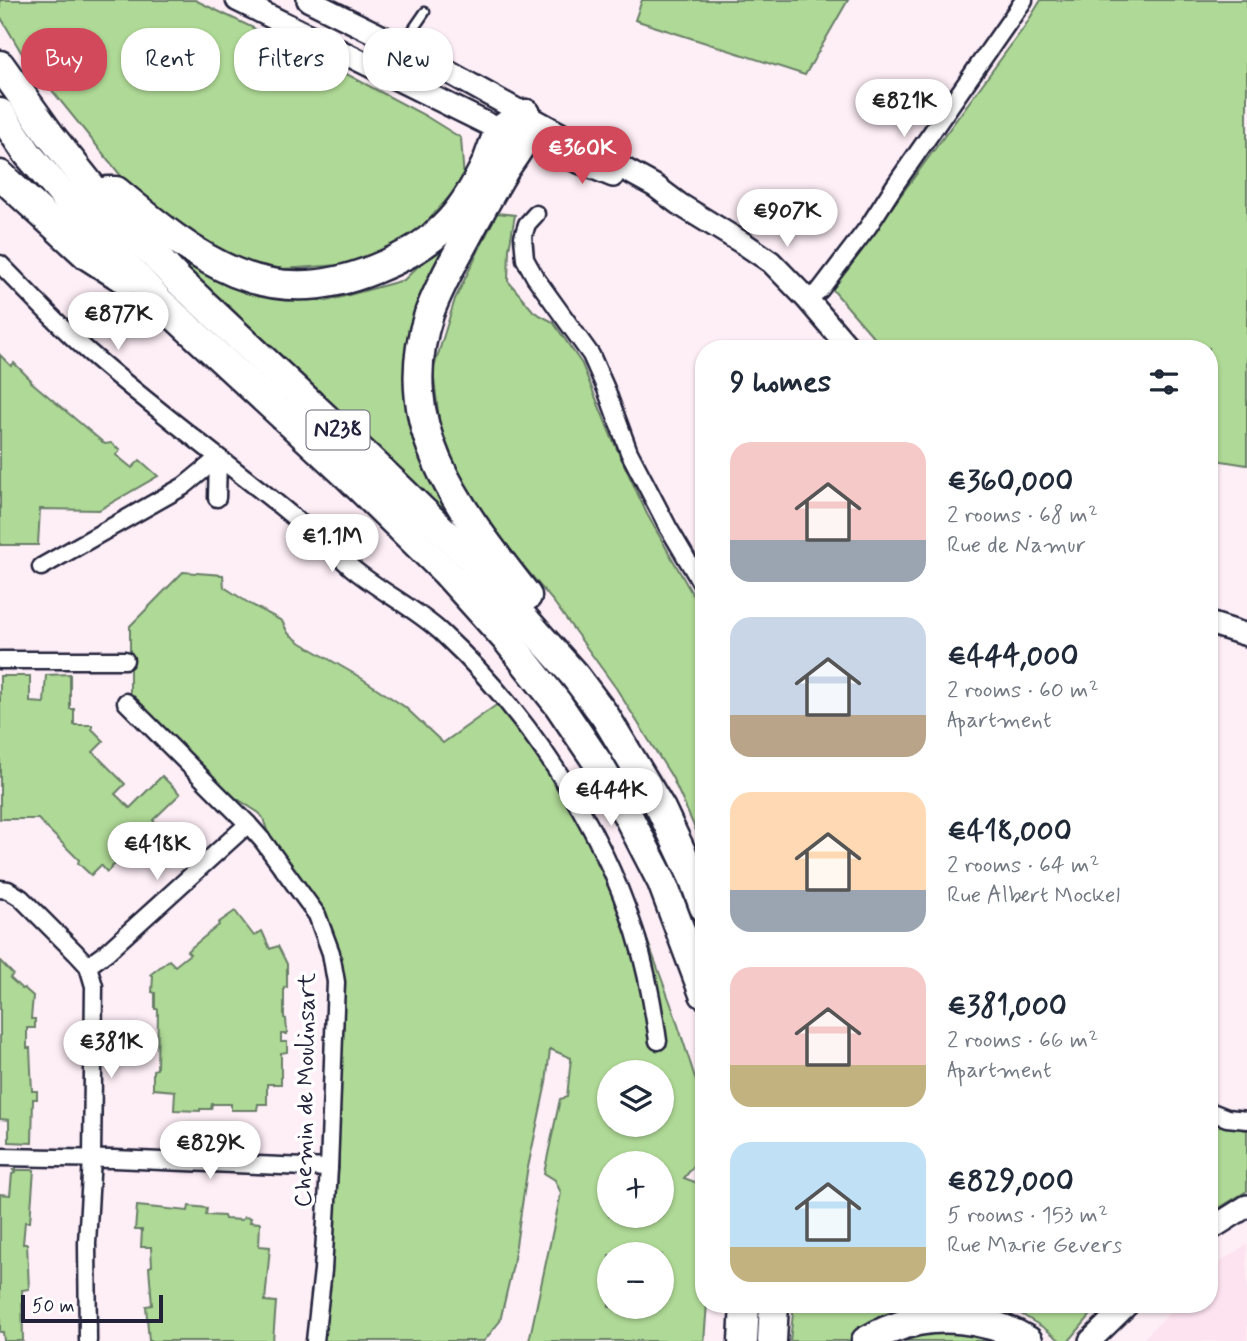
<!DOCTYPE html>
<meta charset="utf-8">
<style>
:root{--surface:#fff;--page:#f2f2f3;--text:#1f2937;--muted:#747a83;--accent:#d1495b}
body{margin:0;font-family:Mynerve,sans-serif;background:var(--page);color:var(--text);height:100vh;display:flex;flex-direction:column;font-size:26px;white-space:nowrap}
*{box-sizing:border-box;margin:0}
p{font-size:23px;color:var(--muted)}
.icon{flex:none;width:38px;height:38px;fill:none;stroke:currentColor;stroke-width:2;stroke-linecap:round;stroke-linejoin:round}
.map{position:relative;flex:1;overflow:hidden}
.sheet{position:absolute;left:695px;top:340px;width:523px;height:973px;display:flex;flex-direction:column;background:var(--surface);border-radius:28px;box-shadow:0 2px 5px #0004}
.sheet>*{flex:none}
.guide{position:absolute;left:21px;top:28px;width:569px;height:63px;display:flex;gap:14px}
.buttons{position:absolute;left:597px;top:1060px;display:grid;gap:14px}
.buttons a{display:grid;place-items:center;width:77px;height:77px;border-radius:50%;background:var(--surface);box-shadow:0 2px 5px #0004;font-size:35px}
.scale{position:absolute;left:21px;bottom:18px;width:142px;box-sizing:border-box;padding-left:7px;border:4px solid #22223b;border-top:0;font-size:19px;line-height:24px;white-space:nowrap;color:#22223b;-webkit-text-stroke:5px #fff;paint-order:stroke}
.price{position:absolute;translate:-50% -60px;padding:0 16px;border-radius:24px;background:#fff;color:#222;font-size:23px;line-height:46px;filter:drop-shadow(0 2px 4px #0008)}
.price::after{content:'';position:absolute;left:50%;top:42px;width:21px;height:16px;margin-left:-10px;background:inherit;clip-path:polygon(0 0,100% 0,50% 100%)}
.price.selected{background:var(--accent);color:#fff}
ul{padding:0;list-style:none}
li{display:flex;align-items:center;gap:21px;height:175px;padding:0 35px}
li span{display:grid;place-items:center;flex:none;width:196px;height:140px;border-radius:21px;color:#555}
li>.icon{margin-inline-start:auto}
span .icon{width:84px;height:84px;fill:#fffc;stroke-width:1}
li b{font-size:30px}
h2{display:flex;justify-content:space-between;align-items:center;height:84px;padding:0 35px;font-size:30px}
.tag{padding:0 24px;border-radius:28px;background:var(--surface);box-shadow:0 2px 5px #0004;font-size:24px;line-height:63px}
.tag.selected{background:var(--accent);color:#fff}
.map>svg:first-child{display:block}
.built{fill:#fde2ef}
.green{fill:#afd996;stroke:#687e68;stroke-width:2;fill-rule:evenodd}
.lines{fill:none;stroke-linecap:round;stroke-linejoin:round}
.lane-casing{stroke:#22223b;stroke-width:13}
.street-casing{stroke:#22223b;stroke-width:21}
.secondary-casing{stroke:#22223b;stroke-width:26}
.highway-casing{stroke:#22223b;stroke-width:33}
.lane{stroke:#fff;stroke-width:8}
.street{stroke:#fff;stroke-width:16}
.secondary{stroke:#fff;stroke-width:21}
.highway{stroke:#fff;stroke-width:28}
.labels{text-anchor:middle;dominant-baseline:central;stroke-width:7;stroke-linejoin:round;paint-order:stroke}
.shield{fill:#fff;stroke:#646476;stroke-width:2}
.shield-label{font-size:23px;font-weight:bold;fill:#22223b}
.street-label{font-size:24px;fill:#22223b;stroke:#fff}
</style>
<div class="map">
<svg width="1247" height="1341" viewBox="0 0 1247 1341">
<rect width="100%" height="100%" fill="#feeef6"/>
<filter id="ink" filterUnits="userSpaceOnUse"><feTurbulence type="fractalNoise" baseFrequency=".0143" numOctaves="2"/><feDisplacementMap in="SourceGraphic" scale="14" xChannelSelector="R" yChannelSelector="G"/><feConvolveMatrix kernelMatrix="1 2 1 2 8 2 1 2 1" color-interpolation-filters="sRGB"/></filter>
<g filter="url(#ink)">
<polygon class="built" points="1247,1244 1247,1341 1141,1341 1179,1304 1209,1304 1209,1274 1223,1260"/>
<g class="green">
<polygon points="0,0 195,0 322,61 424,115 461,138 464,180 420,230 354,264 283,269 231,260 134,192 21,52 0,16"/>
<polygon points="642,0 848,0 805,75 635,20"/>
<polygon points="1041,0 1247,0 1247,465 1209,459 1209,348 883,348 832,289 1025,26"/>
<polygon points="497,213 515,215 509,249 508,281 534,312 553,322 582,364 612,438 647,514 703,613 703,846 672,777 616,688 553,601 474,507 441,435 433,371 455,299"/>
<polygon points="461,224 411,336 408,416 450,519 317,389 162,244 257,293 327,301 404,280"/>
<polygon points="0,355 11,366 14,363 31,380 30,381 105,444 111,443 120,450 116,455 132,468 140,460 158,476 99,510 40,509 38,545 0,545"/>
<path d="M183,572L223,575L224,587L250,604L282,621L288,633L301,643L358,676L405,707L443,743L509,696L543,737L572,780L610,847L648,942L673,1010L701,1096L698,1161L684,1178L703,1185L704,1304H707L704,1341H529L561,1193L555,1180L544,1173L560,1099L567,1097L571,1058L550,1049L546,1083L527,1172L513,1265L500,1321L484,1341H321L325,1322L339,1164V965L271,843L263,818L259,813L233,796L130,697V626ZM609,1073H662V1125H609ZM609,1164H662V1216H609ZM609,1255H662V1307H609Z"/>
<polygon points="70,674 70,709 74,709 74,725 92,725 92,729 104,741 93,752 125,784 115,794 130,808 162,776 180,794 153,820 156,823 125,856 124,855 107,872 101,865 91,875 78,863 79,860 38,819 0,819 0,676 30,676 30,702 44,703 46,675"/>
<polygon points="235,911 254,936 262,931 270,949 278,946 287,964 287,987 284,987 284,1018 286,1019 287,1034 281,1034 281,1042 287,1042 287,1052 281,1053 281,1084 267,1084 267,1104 258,1104 257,1110 231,1110 231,1104 212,1104 211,1109 200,1109 200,1111 174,1110 175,1091 153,1089 153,1070 157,1069 158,1009 155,1009 155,993 152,992 153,976 151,974 169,960 175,966 190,954 187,951 219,925 218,923"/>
<polygon points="0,961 13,974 10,978 22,989 24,988 33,996 31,1019 35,1019 35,1028 27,1028 27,1048 30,1048 32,1091 37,1091 37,1099 33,1099 32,1143 9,1142 9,1120 0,1119"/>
<polygon points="1209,1124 1247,1130 1247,1191 1209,1214"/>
<polygon points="13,1170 34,1170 30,1222 25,1222 23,1244 27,1244 29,1289 22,1290 23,1341 4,1341 3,1332 0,1332 0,1194 10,1195 12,1174 15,1173"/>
<polygon points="137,1206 188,1211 189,1206 207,1208 206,1215 224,1216 225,1219 242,1220 244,1217 251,1218 250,1222 260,1223 259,1246 270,1247 265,1301 276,1302 273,1341 149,1341 146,1306 152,1305 149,1267 152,1266 151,1247 141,1247 142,1230 135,1230"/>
<polygon points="794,1304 972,1304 949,1306 878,1320 849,1341 790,1341"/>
<polygon points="989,1304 1100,1304 1069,1341 1061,1341 1044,1328 1016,1311"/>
<polygon points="956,1332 1004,1341 902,1341 919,1333"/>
</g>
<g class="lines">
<defs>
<polyline id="lane" points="403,44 425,12"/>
<g id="street">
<polyline points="536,214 527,224 523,237 525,259 535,277 591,355 606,389 629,452 668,527 704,588"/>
<path d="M0,264C30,294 59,326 90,353C145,401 203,445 259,489C291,514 322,541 352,568C381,592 415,608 442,633C528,713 599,821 635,932C646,968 653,1004 658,1041"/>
<polyline points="807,299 820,290 868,227 895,185 1024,0"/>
<polyline points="217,498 218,458"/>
<polyline points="41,567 184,486 218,458"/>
<polyline points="0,660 125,660"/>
<polyline points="126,702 248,824 263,841 317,915 331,953 336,982 329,1168 323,1270 315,1341"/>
<polyline points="0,889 8,890 21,898 76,953 88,966 94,986 92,1158 87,1243 88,1341"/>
<polyline points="88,966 107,952 248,824"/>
<polyline points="1209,1111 1227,1118 1247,1120"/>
<polyline points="0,1157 114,1159 329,1168"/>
</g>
<g id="secondary">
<polyline points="237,0 500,130 613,176"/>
<polyline points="308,0 401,46 655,186 679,204 746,245 771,262 807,299 849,348"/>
<polyline points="1209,623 1247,635"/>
<polyline points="1209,1230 1247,1206"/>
<polyline points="1090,1341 1128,1304"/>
</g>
<g id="highway">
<polyline points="0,65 50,135 94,190 128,227 178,280 368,458 464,551 575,676 605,716 661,809 693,877 704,907"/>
<polyline points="0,113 28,154 81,216 159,301 349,477 445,571 508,641 558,704 598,763 628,816 662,882 704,994"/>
<path d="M526,114C525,122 526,133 523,141C518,151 509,162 503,172C493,189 483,206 474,223C459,252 440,283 429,314C391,428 462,512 527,596"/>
<polyline points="0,175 87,255 126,280"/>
<path d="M108,191H116C198,259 264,314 375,269C403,258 430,243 450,221C466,203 477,183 487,162C491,152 494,141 499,132C504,125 518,119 526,114"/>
<polyline points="743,1341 745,1304"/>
<polyline points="772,1341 774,1304"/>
<path d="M866,1341C874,1337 882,1332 891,1329C935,1311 988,1317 1028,1341"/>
</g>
</defs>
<use href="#lane" class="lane-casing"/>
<use href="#street" class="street-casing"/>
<use href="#secondary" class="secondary-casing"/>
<use href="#highway" class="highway-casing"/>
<use href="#lane" class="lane"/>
<use href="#street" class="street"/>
<use href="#secondary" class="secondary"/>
<use href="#highway" class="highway"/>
</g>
</g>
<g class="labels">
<rect class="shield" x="306.5" y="410.5" width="63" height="39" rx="5"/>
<g class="shield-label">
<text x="338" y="430">N238</text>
</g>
<g class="street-label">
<text transform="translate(306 1090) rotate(-89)">Chemin de Moulinsart</text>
</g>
</g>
</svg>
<div class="buttons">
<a><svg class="icon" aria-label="layers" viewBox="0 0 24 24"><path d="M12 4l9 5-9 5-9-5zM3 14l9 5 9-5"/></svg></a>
<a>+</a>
<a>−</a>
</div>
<div class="scale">50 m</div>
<b class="price" style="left:904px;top:139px">€821K</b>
<b class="price selected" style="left:582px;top:186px">€360K</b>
<b class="price" style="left:787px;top:249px">€907K</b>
<b class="price" style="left:118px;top:352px">€877K</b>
<b class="price" style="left:332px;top:574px">€1.1M</b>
<b class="price" style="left:611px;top:828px">€444K</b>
<b class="price" style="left:157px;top:882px">€418K</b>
<b class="price" style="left:111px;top:1080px">€381K</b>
<b class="price" style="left:210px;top:1181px">€829K</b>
<div class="guide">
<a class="tag selected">Buy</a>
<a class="tag">Rent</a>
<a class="tag">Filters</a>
<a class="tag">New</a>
</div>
<section class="sheet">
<h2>9 homes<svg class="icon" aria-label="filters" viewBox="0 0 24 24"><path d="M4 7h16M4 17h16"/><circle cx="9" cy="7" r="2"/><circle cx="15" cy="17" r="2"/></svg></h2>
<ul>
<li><span style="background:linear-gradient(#f6c9c9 70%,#9aa5b1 0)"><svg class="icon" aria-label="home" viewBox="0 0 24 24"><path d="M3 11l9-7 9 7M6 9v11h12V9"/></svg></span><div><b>€360,000</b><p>2 rooms · 68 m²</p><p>Rue de Namur</p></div></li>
<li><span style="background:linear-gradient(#c9d6e8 70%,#b9a48a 0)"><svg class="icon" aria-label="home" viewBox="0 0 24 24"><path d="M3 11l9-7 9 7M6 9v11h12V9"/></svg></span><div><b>€444,000</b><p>2 rooms · 60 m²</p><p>Apartment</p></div></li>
<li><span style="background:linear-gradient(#ffd9b3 70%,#9aa5b1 0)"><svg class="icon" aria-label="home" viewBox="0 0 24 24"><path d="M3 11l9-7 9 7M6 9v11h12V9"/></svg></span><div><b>€418,000</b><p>2 rooms · 64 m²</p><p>Rue Albert Mockel</p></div></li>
<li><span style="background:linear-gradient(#f6c9c9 70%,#c2b280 0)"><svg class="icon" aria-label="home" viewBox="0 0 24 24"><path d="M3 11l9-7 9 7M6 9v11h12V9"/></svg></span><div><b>€381,000</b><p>2 rooms · 66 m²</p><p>Apartment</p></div></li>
<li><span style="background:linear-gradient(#bfe0f5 75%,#c2b280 0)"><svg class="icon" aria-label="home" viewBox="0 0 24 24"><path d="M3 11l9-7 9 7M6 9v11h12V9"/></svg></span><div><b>€829,000</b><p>5 rooms · 153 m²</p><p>Rue Marie Gevers</p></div></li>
</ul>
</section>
</div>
